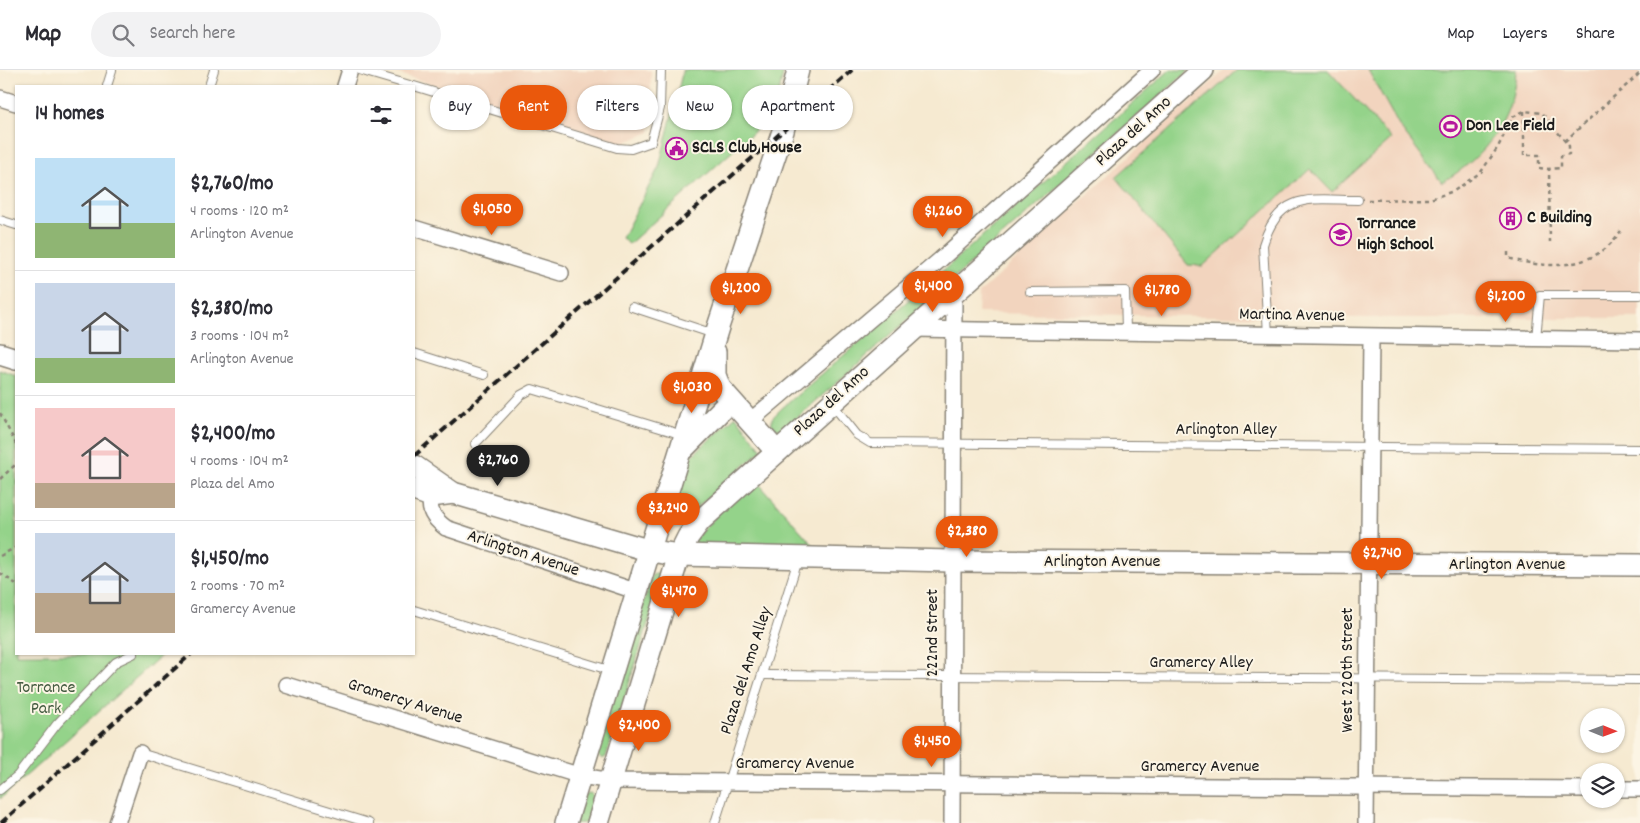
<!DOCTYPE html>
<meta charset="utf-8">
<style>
:root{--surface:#fff;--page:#f2f2f3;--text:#2b2b33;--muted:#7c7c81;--line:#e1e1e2;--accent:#ea580c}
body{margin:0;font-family:Dekko,sans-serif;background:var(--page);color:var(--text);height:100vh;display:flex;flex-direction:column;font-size:19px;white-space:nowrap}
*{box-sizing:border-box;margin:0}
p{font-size:16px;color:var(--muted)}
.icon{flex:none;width:28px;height:28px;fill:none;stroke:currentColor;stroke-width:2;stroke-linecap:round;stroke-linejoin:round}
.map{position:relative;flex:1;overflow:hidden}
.side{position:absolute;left:15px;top:15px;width:400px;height:570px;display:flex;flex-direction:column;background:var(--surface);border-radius:0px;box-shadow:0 1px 4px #0004}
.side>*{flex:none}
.banner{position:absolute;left:430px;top:15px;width:475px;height:45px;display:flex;gap:10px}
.needle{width:32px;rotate:91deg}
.buttons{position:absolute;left:1580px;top:638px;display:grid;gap:10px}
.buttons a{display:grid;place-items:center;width:45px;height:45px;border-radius:50%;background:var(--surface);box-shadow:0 1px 4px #0004;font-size:25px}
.price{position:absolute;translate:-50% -42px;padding:0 11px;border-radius:18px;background:var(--accent);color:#fff;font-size:16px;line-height:32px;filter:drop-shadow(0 1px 2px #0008)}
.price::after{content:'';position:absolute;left:50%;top:30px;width:15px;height:11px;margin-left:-8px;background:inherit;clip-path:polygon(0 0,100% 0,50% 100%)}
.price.active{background:#222;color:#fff}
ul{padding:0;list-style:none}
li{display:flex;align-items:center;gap:15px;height:125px;padding:0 20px}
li+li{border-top:1px solid var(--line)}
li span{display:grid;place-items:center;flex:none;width:140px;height:100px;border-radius:0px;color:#555}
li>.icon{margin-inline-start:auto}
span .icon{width:60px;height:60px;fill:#fffc;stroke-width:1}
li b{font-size:21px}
h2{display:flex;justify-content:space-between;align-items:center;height:60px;padding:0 20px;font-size:21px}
.pill{padding:0 18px;border-radius:22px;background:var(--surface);box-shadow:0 1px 4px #0004;font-size:18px;line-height:45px}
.pill.active{background:var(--accent);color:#fff}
header{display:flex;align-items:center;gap:30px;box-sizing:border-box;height:70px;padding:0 25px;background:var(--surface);border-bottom:1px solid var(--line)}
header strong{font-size:24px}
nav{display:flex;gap:28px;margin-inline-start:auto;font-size:18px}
.search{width:350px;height:45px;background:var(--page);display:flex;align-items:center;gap:12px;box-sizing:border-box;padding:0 18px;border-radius:28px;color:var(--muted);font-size:19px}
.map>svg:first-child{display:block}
.built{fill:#f2d4be}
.green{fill:#94d38a;stroke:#587853}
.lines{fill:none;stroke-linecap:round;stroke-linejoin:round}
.lane-casing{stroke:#898376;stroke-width:10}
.street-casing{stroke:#898376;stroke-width:18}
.secondary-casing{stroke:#898376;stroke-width:24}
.path{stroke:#898376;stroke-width:2.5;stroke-dasharray:4 4;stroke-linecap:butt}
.lane{stroke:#fff;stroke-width:8}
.street{stroke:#fff;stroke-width:15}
.secondary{stroke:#fff;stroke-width:21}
.rail{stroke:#1c1c1c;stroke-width:4;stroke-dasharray:8 4;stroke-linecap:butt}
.labels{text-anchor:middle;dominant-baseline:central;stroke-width:4;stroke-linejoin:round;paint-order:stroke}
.poi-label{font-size:18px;font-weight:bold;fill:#1c1c1c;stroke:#fcf5e5;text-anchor:start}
.street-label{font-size:18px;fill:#1c1c1c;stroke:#fcf5e5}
.park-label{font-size:18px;fill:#465c42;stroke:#fcf5e5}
</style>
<header>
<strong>Map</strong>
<div class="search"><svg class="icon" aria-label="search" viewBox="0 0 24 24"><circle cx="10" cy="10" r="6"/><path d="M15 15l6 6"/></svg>Search here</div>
<nav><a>Map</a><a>Layers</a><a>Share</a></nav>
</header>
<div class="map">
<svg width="1640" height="753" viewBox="0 0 1640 753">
<rect width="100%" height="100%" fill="#fcf5e5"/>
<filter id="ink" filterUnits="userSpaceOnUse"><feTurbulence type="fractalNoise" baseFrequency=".02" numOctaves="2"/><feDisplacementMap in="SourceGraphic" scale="10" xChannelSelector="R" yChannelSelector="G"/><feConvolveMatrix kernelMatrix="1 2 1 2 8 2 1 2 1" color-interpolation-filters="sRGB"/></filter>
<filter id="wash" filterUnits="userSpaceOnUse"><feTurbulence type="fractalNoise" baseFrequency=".0096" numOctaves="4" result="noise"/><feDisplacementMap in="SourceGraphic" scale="20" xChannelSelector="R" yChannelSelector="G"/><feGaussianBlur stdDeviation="1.12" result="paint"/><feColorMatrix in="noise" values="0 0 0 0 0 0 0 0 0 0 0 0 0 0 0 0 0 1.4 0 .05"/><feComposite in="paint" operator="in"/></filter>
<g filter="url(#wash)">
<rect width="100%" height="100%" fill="#f6ead1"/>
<g class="built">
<polygon points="387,0 651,0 650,62 621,74"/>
<polygon points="1225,0 1640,0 1640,248 1370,248 978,243 979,223"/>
</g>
<g class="green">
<polygon points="683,0 784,0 779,22 755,61 629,174 622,168 659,97"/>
<polygon points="1170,0 1189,0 789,355 782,360 777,359 772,355 772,348 781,339 953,192"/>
<polygon points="1237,0 1328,0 1391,69 1332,122 1310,99 1203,196 1188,195 1116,107"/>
<path d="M1368,0H1516C1514,49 1485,88 1442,112L1399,56Z"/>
<polygon points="0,300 16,306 16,584 163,584 0,729"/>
<polygon points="736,346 762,380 679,453 673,454 670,448 688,389"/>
<polygon points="752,406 822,485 682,483"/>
<polygon points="656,504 661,504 662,509 606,687 602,689 596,683 652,505"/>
<polygon points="590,723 593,725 586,753 574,753 585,724"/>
</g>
</g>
<g filter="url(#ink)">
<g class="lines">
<defs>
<g id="lane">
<polyline points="359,0 413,16"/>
<polyline points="107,16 112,0"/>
<polyline points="209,16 214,0"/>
<polyline points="414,16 617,78 631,79 651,72 660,38 661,0"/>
<polyline points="0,150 16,155"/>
<polyline points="1030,222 1125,221 1126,261"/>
<polyline points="632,237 714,264"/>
<path d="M1268,265L1263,175C1279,120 1313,130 1358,130"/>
<polyline points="1536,269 1540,225 1640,225"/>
<polyline points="414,283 484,305"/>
<polyline points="832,334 857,365 870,373 1640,379"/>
<polyline points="475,374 521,325 532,319 683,365"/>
<polyline points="414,540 612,601"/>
<polyline points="762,605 1640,610"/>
<polyline points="140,683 369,753"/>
<polyline points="0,720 18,705 57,654 116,592 133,584"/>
<polyline points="715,753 798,490"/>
</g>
<g id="street">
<polyline points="345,16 350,0"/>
<polyline points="0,28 16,33"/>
<polyline points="414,158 561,203"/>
<polyline points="913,259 1640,270"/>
<polyline points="749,352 941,189 1152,0"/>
<path d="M431,426C428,441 433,448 446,458L638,522"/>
<polyline points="286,615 581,706 612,711 1589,719"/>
<polyline points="1616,719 1640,719"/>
<polyline points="117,753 140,683"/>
<polyline points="952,753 954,223"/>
<polyline points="1366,753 1371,267"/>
</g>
<g id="secondary">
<polyline points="715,282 715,305 720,318 777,382"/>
<polyline points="0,284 16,289"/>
<polyline points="683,379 730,331"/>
<polyline points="414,396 453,423 651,481 679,485 952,491 1640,495"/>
<polyline points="414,420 431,426 453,423"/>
<polyline points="566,753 719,254 783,61 798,0"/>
<polyline points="598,753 679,485 688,467 700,451 1203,0"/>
</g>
</defs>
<use href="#lane" class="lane-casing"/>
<use href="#street" class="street-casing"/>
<use href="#secondary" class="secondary-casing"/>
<g class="path">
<polyline points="1524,41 1524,85 1539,85 1539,98 1549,99 1550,172"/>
<polyline points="1565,71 1640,3"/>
<polyline points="1368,130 1430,129 1454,121 1481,102 1498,77 1513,47 1524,41 1542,43 1569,76 1569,84 1561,86 1561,98 1549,99"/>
<path d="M1508,182V188C1538,197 1575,200 1602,181C1609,177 1615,168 1621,161"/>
<polyline points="0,343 16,374"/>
<polyline points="0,409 16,394"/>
<polyline points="0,486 16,477"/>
<polyline points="0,503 16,514"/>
</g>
<use href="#lane" class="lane"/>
<use href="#street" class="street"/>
<use href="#secondary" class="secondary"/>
<g class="rail">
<polyline points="414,386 852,0"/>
<polyline points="1,753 191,584"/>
</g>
</g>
</g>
<defs>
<symbol id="stadium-ring" viewBox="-11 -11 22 22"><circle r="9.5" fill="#fcf5e5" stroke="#b5179e" stroke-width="1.5"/><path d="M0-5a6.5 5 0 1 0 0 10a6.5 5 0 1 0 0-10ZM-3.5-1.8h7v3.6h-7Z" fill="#b5179e"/></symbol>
<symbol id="civic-ring" viewBox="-11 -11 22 22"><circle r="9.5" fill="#fcf5e5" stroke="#b5179e" stroke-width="1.5"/><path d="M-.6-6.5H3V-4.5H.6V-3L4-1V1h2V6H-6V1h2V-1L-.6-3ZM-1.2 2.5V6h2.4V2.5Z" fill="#b5179e"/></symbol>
<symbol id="building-ring" viewBox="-11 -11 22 22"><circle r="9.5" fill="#fcf5e5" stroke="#b5179e" stroke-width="1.5"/><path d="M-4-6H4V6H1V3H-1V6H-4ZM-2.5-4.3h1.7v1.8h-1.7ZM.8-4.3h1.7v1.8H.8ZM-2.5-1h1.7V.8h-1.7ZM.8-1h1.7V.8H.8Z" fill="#b5179e"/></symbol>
<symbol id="school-ring" viewBox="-11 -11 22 22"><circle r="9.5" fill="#fcf5e5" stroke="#b5179e" stroke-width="1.5"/><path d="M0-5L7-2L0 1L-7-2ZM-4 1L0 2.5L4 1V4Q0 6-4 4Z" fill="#b5179e"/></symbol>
</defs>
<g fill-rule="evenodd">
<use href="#stadium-ring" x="1438" y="44" width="25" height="25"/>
<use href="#civic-ring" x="664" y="66" width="25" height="25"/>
<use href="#building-ring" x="1498" y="136" width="25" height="25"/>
<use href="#school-ring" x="1328" y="152" width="25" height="25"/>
</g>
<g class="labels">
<g class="poi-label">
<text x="1466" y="56">Don Lee Field</text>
<text x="692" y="78">SCLS Club House</text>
<text x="1527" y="148">C Building</text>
<text x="1357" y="154">Torrance<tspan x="1357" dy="21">High School</tspan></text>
</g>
<g class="street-label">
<text transform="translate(1134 62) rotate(-42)">Plaza del Amo</text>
<text transform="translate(1292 246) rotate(1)">Martina Avenue</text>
<text transform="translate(832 332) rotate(-42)">Plaza del Amo</text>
<text x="1226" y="360">Arlington Alley</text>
<text transform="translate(523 484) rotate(18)">Arlington Avenue</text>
<text x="1102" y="492">Arlington Avenue</text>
<text x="1507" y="495">Arlington Avenue</text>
<text transform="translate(933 563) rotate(-90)">222nd Street</text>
<text x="1201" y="593">Gramercy Alley</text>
<text transform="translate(1348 600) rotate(-90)">West 220th Street</text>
<text transform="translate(747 601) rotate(-72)">Plaza del Amo Alley</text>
<text transform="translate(405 632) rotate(17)">Gramercy Avenue</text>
<text x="795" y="694">Gramercy Avenue</text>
<text x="1200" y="697">Gramercy Avenue</text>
</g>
<g class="park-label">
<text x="46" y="618">Torrance<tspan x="46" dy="21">Park</tspan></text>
</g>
</g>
</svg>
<div class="buttons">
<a><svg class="needle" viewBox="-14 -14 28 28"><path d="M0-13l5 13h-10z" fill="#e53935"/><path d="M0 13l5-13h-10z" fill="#7c7c81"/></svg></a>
<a><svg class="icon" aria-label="layers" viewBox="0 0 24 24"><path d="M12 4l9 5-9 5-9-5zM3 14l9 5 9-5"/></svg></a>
</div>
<b class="price" style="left:492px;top:166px">$1,050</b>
<b class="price" style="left:943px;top:168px">$1,260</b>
<b class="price" style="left:933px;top:243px">$1,400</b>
<b class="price" style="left:741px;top:245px">$1,200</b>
<b class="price" style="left:1162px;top:247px">$1,780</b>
<b class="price" style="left:1506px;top:253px">$1,200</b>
<b class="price" style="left:692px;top:344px">$1,030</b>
<b class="price active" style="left:498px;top:417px">$2,760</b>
<b class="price" style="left:668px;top:465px">$3,240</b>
<b class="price" style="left:967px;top:488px">$2,380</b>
<b class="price" style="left:1382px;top:510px">$2,740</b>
<b class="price" style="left:679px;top:548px">$1,470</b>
<b class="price" style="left:639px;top:682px">$2,400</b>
<b class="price" style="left:932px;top:698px">$1,450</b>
<div class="banner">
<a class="pill">Buy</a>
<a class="pill active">Rent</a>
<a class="pill">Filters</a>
<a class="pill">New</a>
<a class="pill">Apartment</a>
</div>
<section class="side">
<h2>14 homes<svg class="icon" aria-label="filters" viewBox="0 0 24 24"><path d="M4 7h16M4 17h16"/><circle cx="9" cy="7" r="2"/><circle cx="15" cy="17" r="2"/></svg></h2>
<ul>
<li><span style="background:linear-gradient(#bfe0f5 65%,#8fb573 0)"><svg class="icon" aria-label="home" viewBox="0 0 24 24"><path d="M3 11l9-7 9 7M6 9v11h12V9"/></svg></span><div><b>$2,760/mo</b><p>4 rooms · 120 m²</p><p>Arlington Avenue</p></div></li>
<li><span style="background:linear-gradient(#c9d6e8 75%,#8fb573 0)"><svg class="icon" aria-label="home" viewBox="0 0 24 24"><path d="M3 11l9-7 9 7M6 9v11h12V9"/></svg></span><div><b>$2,380/mo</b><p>3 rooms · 104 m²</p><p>Arlington Avenue</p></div></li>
<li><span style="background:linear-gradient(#f6c9c9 75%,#b9a48a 0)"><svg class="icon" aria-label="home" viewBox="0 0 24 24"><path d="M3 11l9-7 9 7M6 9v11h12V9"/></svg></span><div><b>$2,400/mo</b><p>4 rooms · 104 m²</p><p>Plaza del Amo</p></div></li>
<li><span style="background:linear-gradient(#c9d6e8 60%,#b9a48a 0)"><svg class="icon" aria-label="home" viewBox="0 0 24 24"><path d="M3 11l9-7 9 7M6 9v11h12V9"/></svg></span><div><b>$1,450/mo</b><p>2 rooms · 70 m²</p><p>Gramercy Avenue</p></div></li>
</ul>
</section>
</div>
